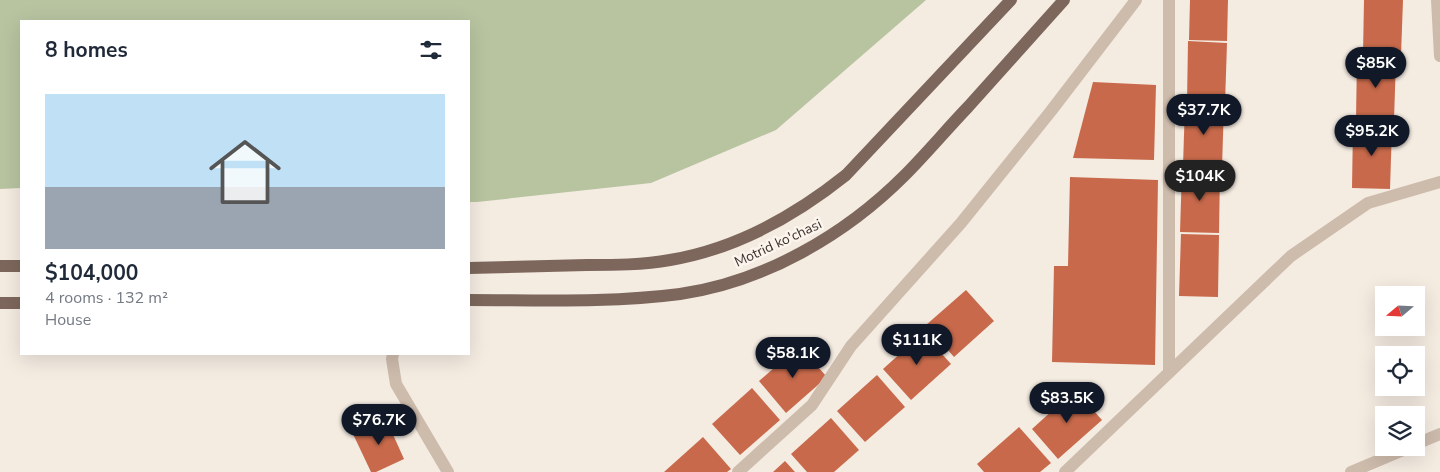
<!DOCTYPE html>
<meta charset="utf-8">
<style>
:root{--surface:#fff;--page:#f2f2f3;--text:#1f2937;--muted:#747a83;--accent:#111827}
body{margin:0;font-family:"Nunito Sans",sans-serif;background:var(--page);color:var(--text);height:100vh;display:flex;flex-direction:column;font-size:19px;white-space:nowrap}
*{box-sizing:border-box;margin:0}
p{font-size:16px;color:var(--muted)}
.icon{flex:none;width:28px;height:28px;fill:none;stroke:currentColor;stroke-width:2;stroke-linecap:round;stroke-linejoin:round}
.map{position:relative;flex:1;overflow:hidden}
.details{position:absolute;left:20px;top:20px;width:450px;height:335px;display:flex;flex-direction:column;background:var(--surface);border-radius:0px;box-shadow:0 5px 20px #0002}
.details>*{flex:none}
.needle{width:32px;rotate:251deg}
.controls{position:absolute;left:1375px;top:286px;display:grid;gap:10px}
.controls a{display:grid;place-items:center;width:50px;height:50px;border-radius:0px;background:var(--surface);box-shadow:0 5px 20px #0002;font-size:25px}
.price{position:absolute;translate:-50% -42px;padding:0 11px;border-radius:18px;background:var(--accent);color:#fff;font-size:16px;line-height:32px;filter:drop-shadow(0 1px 2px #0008)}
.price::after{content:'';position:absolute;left:50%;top:30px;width:15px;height:11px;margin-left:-8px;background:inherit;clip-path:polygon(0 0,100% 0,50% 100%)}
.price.active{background:#222;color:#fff}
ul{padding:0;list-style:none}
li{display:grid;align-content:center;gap:10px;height:265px;padding:0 25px}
li span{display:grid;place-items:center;height:155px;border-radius:0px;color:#555}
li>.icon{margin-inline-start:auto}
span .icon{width:90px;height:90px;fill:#fffc;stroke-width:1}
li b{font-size:21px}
h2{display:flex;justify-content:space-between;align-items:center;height:60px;padding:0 25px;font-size:21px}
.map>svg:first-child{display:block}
.green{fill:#b8c4a0}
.building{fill:#c8694b}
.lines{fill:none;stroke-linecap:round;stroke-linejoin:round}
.minor{stroke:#cdbbac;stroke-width:12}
.major{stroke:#7d675c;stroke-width:12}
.labels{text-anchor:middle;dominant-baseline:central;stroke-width:5;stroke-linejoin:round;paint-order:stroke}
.street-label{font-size:14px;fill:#3b302b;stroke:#fbf5ee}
</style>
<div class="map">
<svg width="1440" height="472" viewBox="0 0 1440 472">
<rect width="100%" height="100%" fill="#f4ebe1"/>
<polygon class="green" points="0,0 926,0 776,130 651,183 477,202 469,202 469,21 21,21 21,188 0,189"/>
<g class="building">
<polygon points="1190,0 1228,0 1227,41 1189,40"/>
<polygon points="1364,0 1403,0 1401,55 1363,54"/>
<polygon points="1188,41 1227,43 1225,104 1187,103"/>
<polygon points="1357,58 1396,59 1394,120 1356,119"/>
<polygon points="1093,82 1156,85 1154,160 1073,158"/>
<polygon points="1185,104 1224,105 1222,167 1183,166"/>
<polygon points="1353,126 1392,127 1390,189 1352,188"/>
<polygon points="1182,170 1220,171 1219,233 1180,232"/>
<polygon points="1070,177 1158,180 1155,365 1052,362 1054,266 1068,266"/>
<polygon points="1181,234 1219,235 1218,297 1179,296"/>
<polygon points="966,290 994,321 954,357 926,325"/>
<polygon points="923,333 951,364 911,400 883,369"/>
<polygon points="799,346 827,377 786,413 759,381"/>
<polygon points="877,375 905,407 865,442 837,411"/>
<polygon points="752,388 780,420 740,455 712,424"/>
<polygon points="1075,390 1102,420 1058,459 1032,429"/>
<polygon points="831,418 859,450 834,472 807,472 791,454"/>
<polygon points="386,419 404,459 376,472 371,472 353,434"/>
<polygon points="1019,427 1051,463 1040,472 984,472 977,464"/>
<polygon points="703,437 731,469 727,472 664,472"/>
<polygon points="785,461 795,472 773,472"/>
</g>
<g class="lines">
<g class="minor">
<polyline points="1169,0 1169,371"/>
<polyline points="1437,0 1440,56"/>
<polyline points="393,354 392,359 396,384 448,472"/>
<polyline points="1416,444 1440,434"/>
<polyline points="738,472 812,405 851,346 961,223 1051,111 1136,0"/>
<polyline points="1065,472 1291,256 1368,203 1440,182"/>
<polyline points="1351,472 1408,448"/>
</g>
<g class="major">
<polyline points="0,266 21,266"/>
<path d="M469,268C508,267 547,266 587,265C614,265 643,265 670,260C735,249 796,215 846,175L1011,0"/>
<path d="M469,300C539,300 611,303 680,294C764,282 845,235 904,176C926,154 946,130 968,107C1000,71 1032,36 1064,0"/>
<polyline points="0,303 21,303"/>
</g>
</g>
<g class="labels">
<g class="street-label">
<text transform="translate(778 243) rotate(-25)">Motrid ko'chasi</text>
</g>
</g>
</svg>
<div class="controls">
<a><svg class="needle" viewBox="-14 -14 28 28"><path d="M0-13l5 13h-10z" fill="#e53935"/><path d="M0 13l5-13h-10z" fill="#747a83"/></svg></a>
<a><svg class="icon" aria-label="locate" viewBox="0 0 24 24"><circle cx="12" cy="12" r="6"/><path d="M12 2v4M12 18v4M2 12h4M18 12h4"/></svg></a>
<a><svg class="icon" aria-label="layers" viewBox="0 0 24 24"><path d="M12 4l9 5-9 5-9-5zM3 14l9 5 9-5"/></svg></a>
</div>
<b class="price" style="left:1376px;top:89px">$85K</b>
<b class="price" style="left:1204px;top:136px">$37.7K</b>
<b class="price" style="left:1372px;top:157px">$95.2K</b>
<b class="price active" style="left:1200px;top:202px">$104K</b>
<b class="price" style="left:917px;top:366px">$111K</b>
<b class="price" style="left:793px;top:379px">$58.1K</b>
<b class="price" style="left:1067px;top:424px">$83.5K</b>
<b class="price" style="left:379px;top:446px">$76.7K</b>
<section class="details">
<h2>8 homes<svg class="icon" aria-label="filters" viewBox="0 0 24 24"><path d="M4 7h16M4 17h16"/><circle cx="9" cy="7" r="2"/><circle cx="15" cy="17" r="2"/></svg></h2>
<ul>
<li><span style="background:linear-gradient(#bfe0f5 60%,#9aa5b1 0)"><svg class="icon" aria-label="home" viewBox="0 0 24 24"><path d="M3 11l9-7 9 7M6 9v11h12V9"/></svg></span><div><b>$104,000</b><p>4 rooms · 132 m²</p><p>House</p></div></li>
</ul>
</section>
</div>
